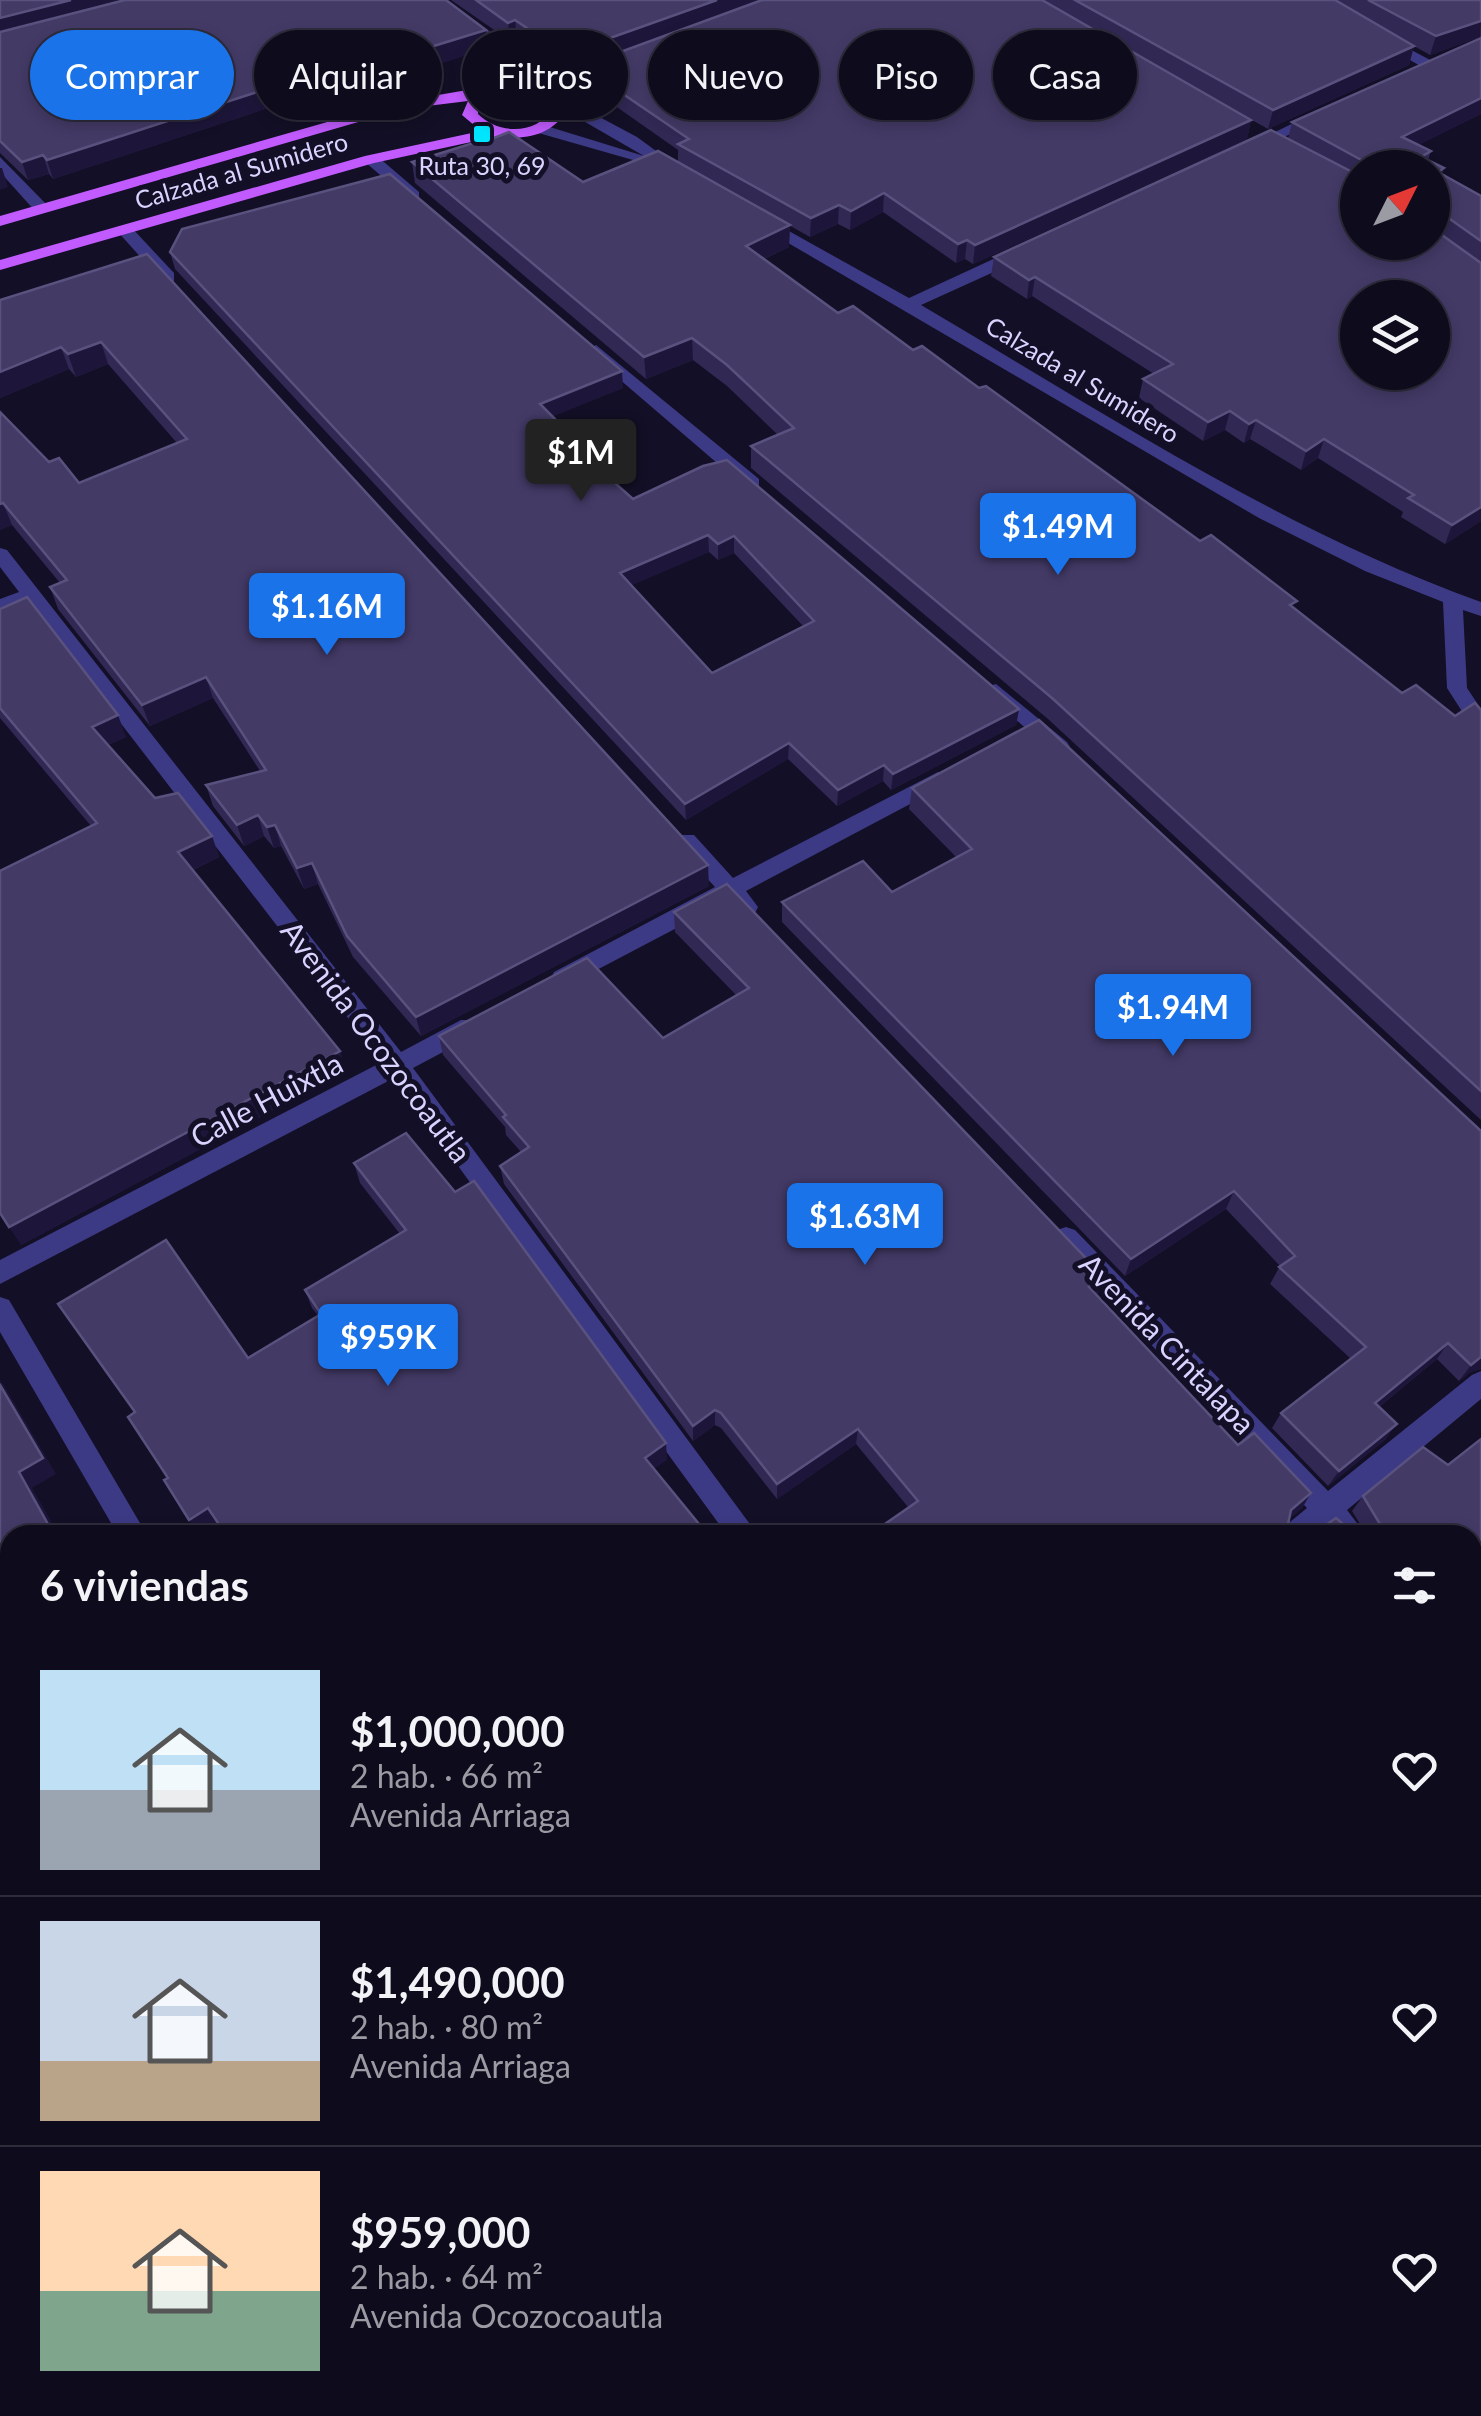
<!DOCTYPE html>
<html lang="es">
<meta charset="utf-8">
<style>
:root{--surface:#0e0b1c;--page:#171425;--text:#f1f3f6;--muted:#9b9ba3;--line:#2e2b3b;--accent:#1a73e8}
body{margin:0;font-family:Lato,sans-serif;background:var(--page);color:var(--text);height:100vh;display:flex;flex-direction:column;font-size:38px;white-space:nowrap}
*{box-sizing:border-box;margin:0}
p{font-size:32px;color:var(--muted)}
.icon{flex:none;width:55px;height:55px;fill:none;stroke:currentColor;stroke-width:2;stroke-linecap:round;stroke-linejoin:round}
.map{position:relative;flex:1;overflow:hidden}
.sheet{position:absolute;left:0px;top:1525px;width:1482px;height:892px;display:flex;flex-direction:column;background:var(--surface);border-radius:30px 30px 0 0;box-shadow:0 5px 15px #0003,0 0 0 2px var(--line)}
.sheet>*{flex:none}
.guide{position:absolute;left:30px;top:30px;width:1422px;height:90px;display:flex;gap:20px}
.needle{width:65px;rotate:48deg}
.tools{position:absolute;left:1340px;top:150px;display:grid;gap:20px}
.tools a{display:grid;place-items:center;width:110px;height:110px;border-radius:50%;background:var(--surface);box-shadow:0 5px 15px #0003,0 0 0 2px var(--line);font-size:50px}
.price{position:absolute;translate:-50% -85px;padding:0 22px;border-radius:10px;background:var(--accent);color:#fff;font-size:32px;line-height:65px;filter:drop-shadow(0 2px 5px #0008)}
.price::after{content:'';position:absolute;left:50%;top:60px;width:30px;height:22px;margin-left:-15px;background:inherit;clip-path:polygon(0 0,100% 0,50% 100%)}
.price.active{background:#222;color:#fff}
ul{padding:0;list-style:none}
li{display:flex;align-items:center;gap:30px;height:250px;padding:0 40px}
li+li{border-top:2px solid var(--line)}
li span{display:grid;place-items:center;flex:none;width:280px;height:200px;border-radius:0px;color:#555}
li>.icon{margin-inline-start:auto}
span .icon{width:120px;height:120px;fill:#fffc;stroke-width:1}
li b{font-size:42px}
h2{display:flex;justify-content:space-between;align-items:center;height:120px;padding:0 40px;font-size:42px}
.chip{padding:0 35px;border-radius:45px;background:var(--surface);box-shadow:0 5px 15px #0003,0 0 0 2px var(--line);font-size:35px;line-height:90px}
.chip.active{background:var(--accent);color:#fff}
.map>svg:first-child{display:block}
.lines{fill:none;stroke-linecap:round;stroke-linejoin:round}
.minor{fill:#3d3a85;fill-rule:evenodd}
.major{fill:#c25bff;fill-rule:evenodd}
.wall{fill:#312854;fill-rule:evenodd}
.shaded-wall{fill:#1d163a}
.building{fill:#433a66;stroke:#5a527e;stroke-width:2.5;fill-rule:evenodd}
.poi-dot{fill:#00e5ff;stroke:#130f26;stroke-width:4}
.labels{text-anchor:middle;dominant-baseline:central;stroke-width:10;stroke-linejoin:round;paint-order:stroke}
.far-poi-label{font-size:25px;fill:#d9d4ff;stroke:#130f26}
.far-street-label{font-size:25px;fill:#d9d4ff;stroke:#130f26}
.street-label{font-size:30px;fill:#d9d4ff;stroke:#130f26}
</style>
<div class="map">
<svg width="1481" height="2416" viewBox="0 0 1481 2416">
<rect width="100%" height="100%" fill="#130f26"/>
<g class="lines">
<g class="minor">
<polygon points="429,0 445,0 558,80 615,60 622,64 549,93 539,93 539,87 545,85"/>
<polygon points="1381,34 1434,62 1436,65 1424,68 1376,41 1374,38"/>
<polygon points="554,98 564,98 637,137 686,173 672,176 661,168 535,132 535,126 540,124 644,156 554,104"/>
<polygon points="1316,112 1329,115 1254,152 1240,149"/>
<polygon points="365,156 377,156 419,192 419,198 407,198 365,162"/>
<polygon points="0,157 48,206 48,212 36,212 0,172"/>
<path d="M760,215L909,298L1015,249H1027V257L921,305C1103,412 1281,530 1481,602V616L1463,610L1467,688L1481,709V732L1474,730L1447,688L1443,602L1365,571L1259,518L754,223V217Z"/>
<polygon points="118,226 130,226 174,273 174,281 162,281 118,232"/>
<polygon points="596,345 759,479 759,487 745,487 590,354 587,350"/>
<polygon points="0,548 7,550 401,1052 461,1020 477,1020 481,1027 477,1034 413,1068 758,1535 727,1535 394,1078 0,1284 0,1260 382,1062 28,603 0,614 0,599 19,592 0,567"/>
<polygon points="996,684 1067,742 1070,747 1067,752 1053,752 989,696 989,686"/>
<polygon points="938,772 946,775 949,780 946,785 746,891 758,907 755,913 739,913 728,901 570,984 554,984 551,978 554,972 715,887 678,847 675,841 678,835 694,835 733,878"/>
<polygon points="1066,1227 1075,1230 1328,1491 1472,1375 1481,1371 1481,1399 1347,1510 1366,1535 1333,1535 1326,1527 1316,1535 1281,1535 1285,1526 1307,1508 1057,1246 1053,1238 1057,1230"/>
<polygon points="0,1297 9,1300 147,1535 118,1535 0,1332"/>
<polygon points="1472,1652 1481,1655 1481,1689 1472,1686"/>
<polygon points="82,2408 125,2408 121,2416 78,2416"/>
<polygon points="616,2408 652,2408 656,2416 620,2416"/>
<polygon points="1362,2408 1401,2408 1405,2416 1366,2416"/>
</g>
<path class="major" d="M521,81L558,92L569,108C553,134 528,141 499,136L374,163L0,270V260L365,156L481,131L462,115L468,101L403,109L0,226V216L397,102ZM521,91L547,98L553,108C537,135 499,135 478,114V108L488,97Z"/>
</g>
<g class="wall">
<polygon points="0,0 486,30 488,48 417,71 412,67 295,103 292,100 53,179 49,174 28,180 0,153"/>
<path d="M451,0H1481V114L1418,145L1431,151L1428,160L1444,168L1442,174L1481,196V521L1445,544L1401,517L1403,512L1318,458L1301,470L1250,439L1244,443L1225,430L1203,441L1139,398L1143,379L1154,374L1032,296L1027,299L991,276L994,257L1288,139L1292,122L1481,38L1480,37L1430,55L1414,46L1409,65L1268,129L1188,84L1251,120L1247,139L973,264L965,259L956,263L883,212L850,230L838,224L810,237L785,223L790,225L789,247L764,259L838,313L913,350L979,388L1294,608L1402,693L1455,716L1481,710V1120L1048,719L751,468V446L778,435L727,386L693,360L646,379L415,183L412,162L477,145L583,182L678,162V150L584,84L582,67L567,73L517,39L510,41ZM1358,168H1432V242H1358Z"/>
<path d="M170,252L623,388L552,416L563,427L564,438L633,499L703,466L1019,709L1016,725L891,790L883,781L837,806L788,759L686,820L175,269ZM709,552L718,560L734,553L803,626L712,673L631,585Z"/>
<polygon points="147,254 709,886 421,1036 353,957 318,884 304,889 281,846 274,848 264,836 244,846 213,806 206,785 260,771 213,698 150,726 58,609 50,587 60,583 12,525 0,530 0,412 49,462 79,483 177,443 108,364 76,377 69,369 0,398 0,300"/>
<polygon points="0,609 126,737 108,745 155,798 212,836 219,857 193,870 340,1051 346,1071 21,1245 91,826 0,718"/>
<polygon points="912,788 1481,1369 1470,1372 1459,1381 1437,1359 1379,1407 1386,1439 1328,1486 1272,1428 1281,1413 1351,1359 1270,1284 1280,1266 1226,1209 1125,1276 782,922 782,902 892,892 957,858 909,809"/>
<polygon points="674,912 1104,1277 1096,1295 1238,1445 1311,1493 1302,1508 1290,1518 1288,1524 1360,1524 1352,1511 1363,1496 1448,1465 1481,1439 1481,1582 1472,1589 1472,1535 908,1507 856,1444 777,1499 721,1428 715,1425 693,1441 504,1184 500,1166 521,1152 506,1135 505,1127 443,1055 439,1036 663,1038 736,995 675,932"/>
<polygon points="354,1163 667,1460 218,1523 199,1535 168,1478 248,1358 318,1316 312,1308 305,1290 400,1234 360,1183"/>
<polygon points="1472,1738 1481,1747 1481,1970 1472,1961"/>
<polygon points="1472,2062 1481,2072 1481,2412 1468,2411 1465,2408 1472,2408"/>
<polygon points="1023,2408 1118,2408 1109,2416 1013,2416"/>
<polygon points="1128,2408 1241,2408 1232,2416 1134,2416"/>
<polygon points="1324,2408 1336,2410 1340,2416 1317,2416"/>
</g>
<g class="shaded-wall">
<polygon points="71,0 148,0 0,38 0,18"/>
<polygon points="717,0 769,0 567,73 565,54"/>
<polygon points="515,20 517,39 510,41 508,23"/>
<polygon points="1481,21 1480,37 1430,55 1436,36"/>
<polygon points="486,30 488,48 417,71 414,52"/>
<polygon points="1414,46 1409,65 1268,129 1273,110"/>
<polygon points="410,49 412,67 295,103 291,84"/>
<polygon points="288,82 292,100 53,179 47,160"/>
<polygon points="1481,98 1481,114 1396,156 1402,137"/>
<polygon points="1251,120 1247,139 973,264 975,245"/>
<polygon points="43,155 49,174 28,180 22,162"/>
<polygon points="0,168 2,168 8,187 0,190"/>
<polygon points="884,193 883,212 850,230 851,211"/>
<polygon points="839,205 838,224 810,237 811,218"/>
<polygon points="790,225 789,247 746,267 746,246"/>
<polygon points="967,240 965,259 956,263 958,244"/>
<polygon points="1035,277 1032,296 1027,299 1029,280"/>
<polygon points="692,338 693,360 646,379 644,357"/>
<polygon points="101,342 108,364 76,377 68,354"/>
<polygon points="61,347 69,369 0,398 0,372"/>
<polygon points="622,371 623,388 542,421 540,404"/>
<polygon points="1230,411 1225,430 1203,441 1208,422"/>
<polygon points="1256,420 1250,439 1244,443 1249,424"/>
<polygon points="563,427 565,444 555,430"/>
<polygon points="1324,439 1318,458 1301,470 1306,451"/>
<polygon points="3,503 12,525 0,530 0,504"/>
<polygon points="1481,507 1481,521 1445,544 1452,525"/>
<polygon points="708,535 709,552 621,590 620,573"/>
<polygon points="734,536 734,553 718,560 718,544"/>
<polygon points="206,677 213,698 150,726 142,705"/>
<polygon points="1019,709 1016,725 891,790 893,774"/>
<polygon points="118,715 126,737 101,748 92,727"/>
<polygon points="789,743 788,759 686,820 685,804"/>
<polygon points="884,765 883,781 837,806 838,790"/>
<polygon points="258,815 264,836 244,846 237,825"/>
<polygon points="275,825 281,846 274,848 267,827"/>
<polygon points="212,836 219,857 186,873 178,852"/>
<polygon points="312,863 318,884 304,889 297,868"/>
<polygon points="708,865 709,886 421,1036 416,1017"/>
<polygon points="340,1051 346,1071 21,1245 9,1227"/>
<polygon points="1234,1191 1226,1209 1125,1276 1131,1259"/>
<polygon points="1104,1277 1098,1294 1083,1304 1089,1287"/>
<polygon points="1448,1343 1437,1359 1364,1419 1375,1403"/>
<polygon points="1481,1357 1481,1369 1470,1372 1459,1381 1471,1365"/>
<polygon points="0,1379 56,1474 32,1488 59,1535 54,1535 19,1472"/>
<polygon points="715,1410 715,1425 693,1441 693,1426"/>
<polygon points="1397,1424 1386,1439 1328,1486 1339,1471"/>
<polygon points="858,1429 856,1444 777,1499 777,1484"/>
<polygon points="666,1443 667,1460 647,1474 645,1458"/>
<polygon points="1311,1493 1302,1508 1282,1524 1291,1510"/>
<polygon points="208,1508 218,1523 199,1535 189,1520"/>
<polygon points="10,1605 10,1628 0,1635 0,1612"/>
<polygon points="54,2408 72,2408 60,2416 42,2416"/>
<polygon points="242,2408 256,2408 259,2414 245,2416"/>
<polygon points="553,2408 560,2408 565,2416 558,2416"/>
</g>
<g class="building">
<polygon points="0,0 71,0 0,18"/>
<polygon points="125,0 446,0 486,30 414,52 410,49 291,84 288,82 47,160 43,155 22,162 0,141 0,32"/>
<polygon points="476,0 717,0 565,54 515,20 508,23"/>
<polygon points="762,0 1042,0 1251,120 975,245 967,240 958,244 884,193 851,211 839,205 811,218 678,144 689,139 582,66"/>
<polygon points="1075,0 1335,0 1414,46 1273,110"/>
<polygon points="1368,0 1481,0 1481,21 1436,36"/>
<polygon points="1481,38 1481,98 1402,137 1431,151 1421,157 1444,168 1438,172 1481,196 1481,241 1440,212 1435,213 1432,220 1432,168 1366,168 1365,162 1292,122"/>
<path d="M1271,130L1358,175V242H1432V228L1481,263V507L1452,525L1408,498L1414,495L1324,439L1306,451L1256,420L1249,424L1230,411L1208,422L1143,379L1173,364L1035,277L1029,280L994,257ZM1358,298H1432V372H1358Z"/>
<polygon points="509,132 583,182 658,151 790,225 746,246 838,313 853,306 913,350 922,346 979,388 986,386 1200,541 1211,535 1297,601 1290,605 1402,693 1416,685 1455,716 1475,703 1481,710 1481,1091 1052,698 751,446 794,428 727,365 692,338 644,357 412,162 473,143 477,145"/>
<path d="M390,174L622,371L540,404L563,427L555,430L633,499L703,466L727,460L1019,709L893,774L884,765L838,790L789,743L685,804L170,252L182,229ZM708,535L718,544L734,536L814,621L712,673L620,573Z"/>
<polygon points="147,254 708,865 416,1017 347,936 312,863 297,868 275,825 267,827 258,815 237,825 206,785 266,770 206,677 142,705 50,587 67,580 3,503 0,504 0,412 49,462 59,458 79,483 187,439 101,342 68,354 61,347 0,372 0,300"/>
<polygon points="27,597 118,715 92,727 155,798 178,793 212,836 178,852 340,1051 9,1227 0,1213 0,871 97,823 0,708 0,609"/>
<polygon points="1039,720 1481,1131 1481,1357 1471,1365 1448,1343 1375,1403 1397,1424 1339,1471 1281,1413 1366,1347 1279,1267 1295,1256 1234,1191 1131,1259 782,902 863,861 892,892 972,849 912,788"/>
<polygon points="727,884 1104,1277 1089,1287 1238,1445 1254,1433 1311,1493 1291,1510 1288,1524 1326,1525 1336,1518 1344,1525 1380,1524 1363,1496 1423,1447 1448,1465 1481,1439 1481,1579 1472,1586 1472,1535 869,1535 918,1501 858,1429 777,1484 721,1413 715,1410 693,1426 500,1166 529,1147 503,1117 506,1115 439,1036 587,958 663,1038 749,988 674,912"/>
<polygon points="406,1133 455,1192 474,1181 666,1443 645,1458 708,1535 271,1535 268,1530 262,1535 226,1535 208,1508 189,1520 164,1480 168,1478 128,1417 135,1412 58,1304 166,1240 248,1358 321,1314 305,1290 406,1230 354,1163"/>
<polygon points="0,1385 43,1458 19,1472 54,1535 10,1535 10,1605 0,1612"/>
<polygon points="1472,1738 1481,1747 1481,1948 1472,1939"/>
<polygon points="10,1864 10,2408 54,2408 42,2416 0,2416 0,1871"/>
<polygon points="1472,2062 1481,2072 1481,2408 1472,2397"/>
<polygon points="242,2408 245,2416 230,2416"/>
<polygon points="258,2408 553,2408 558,2416 247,2416"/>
<polygon points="806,2408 945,2408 951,2416 812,2416"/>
<polygon points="1032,2408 1118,2408 1109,2416 1022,2416"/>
<polygon points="1136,2408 1241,2408 1232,2416 1141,2416"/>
</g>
<rect class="poi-dot" x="472" y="124" width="20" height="20" rx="5"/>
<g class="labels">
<g class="far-poi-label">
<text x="482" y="165">Ruta 30, 69</text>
</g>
<g class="far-street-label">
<text transform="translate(241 170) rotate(-16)">Calzada al Sumidero</text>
<text transform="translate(1083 379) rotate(31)">Calzada al Sumidero</text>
</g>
<g class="street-label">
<text transform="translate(377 1041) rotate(53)">Avenida Ocozocoautla</text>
<text transform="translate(266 1099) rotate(-28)">Calle Huixtla</text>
<text transform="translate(1168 1343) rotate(46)">Avenida Cintalapa</text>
</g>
</g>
</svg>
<div class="tools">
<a><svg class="needle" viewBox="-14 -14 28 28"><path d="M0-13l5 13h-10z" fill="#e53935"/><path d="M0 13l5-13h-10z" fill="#9b9ba3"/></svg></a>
<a><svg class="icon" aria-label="layers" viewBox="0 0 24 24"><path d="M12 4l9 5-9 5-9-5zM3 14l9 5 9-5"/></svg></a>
</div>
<b class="price active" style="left:581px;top:504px">$1M</b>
<b class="price" style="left:1058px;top:578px">$1.49M</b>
<b class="price" style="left:327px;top:658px">$1.16M</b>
<b class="price" style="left:1173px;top:1059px">$1.94M</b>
<b class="price" style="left:865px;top:1268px">$1.63M</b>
<b class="price" style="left:388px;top:1389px">$959K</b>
<div class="guide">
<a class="chip active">Comprar</a>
<a class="chip">Alquilar</a>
<a class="chip">Filtros</a>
<a class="chip">Nuevo</a>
<a class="chip">Piso</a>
<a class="chip">Casa</a>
</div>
<section class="sheet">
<h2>6 viviendas<svg class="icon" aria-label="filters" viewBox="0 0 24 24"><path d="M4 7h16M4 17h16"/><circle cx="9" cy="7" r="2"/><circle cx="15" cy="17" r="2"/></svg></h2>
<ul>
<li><span style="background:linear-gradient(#bfe0f5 60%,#9aa5b1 0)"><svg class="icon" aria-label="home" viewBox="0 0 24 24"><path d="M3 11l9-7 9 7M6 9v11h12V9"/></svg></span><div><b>$1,000,000</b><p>2 hab. · 66 m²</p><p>Avenida Arriaga</p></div><svg class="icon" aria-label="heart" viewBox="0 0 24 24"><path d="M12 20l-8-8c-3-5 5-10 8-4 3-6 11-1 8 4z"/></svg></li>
<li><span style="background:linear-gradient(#c9d6e8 70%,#b9a48a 0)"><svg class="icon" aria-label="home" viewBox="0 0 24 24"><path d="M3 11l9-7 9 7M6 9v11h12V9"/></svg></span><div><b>$1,490,000</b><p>2 hab. · 80 m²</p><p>Avenida Arriaga</p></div><svg class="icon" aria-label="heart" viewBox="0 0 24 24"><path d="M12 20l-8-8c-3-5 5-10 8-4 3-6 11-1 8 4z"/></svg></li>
<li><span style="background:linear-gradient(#ffd9b3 60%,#7fa58c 0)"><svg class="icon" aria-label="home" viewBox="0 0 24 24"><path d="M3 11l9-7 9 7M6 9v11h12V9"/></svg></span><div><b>$959,000</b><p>2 hab. · 64 m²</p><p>Avenida Ocozocoautla</p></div><svg class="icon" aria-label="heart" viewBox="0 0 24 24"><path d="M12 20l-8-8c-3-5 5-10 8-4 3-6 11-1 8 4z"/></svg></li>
</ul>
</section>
</div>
